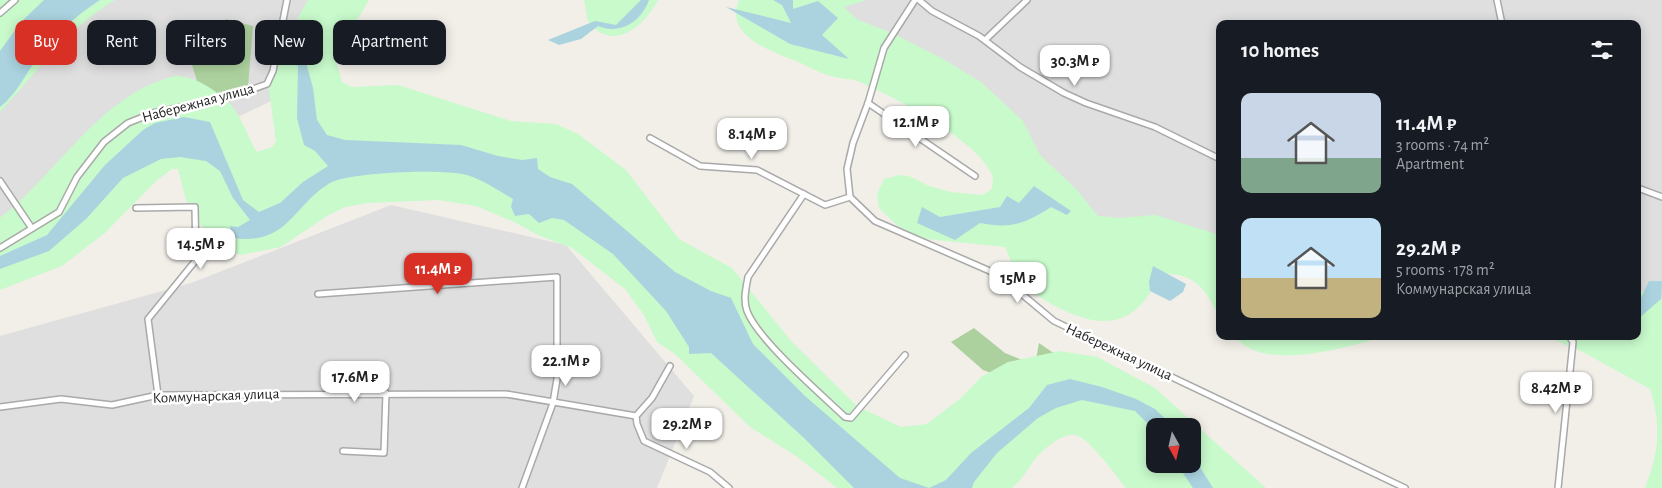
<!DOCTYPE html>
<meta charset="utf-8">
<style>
:root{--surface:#171b24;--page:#20242c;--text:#f1f3f6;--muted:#9ea1a6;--accent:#d93025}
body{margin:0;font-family:"Alegreya Sans",sans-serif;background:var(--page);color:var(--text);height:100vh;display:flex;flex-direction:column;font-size:19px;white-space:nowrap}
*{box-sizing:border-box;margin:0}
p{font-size:16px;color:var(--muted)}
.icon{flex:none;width:28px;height:28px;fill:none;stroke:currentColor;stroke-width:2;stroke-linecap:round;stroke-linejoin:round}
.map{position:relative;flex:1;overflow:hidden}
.drawer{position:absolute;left:1216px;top:20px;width:425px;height:320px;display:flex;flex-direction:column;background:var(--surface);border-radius:10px;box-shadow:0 2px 12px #0003}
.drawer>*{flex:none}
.hud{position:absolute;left:15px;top:20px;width:475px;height:45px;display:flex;gap:10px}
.needle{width:32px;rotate:172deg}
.tools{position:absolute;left:1146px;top:418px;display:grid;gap:10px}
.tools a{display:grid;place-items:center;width:55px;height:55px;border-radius:10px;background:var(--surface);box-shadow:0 2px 12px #0003;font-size:25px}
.price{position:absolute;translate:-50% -42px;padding:0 11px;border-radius:10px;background:#fff;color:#222;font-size:16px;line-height:32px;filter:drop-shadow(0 1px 2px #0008)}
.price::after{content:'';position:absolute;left:50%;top:30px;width:15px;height:11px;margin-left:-8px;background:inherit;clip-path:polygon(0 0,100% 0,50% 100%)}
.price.current{background:var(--accent);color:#fff}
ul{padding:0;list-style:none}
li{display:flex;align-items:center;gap:15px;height:125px;padding:0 25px}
li span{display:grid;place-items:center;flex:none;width:140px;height:100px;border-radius:10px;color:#555}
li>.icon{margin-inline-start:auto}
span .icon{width:60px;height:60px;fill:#fffc;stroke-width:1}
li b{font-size:21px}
h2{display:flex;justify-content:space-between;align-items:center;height:60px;padding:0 25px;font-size:21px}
.pill{padding:0 18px;border-radius:10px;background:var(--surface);box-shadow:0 2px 12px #0003;font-size:18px;line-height:45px}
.pill.current{background:var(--accent);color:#fff}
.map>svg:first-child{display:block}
.residential{fill:#e0dfdf}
.forest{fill:#add19e}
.park{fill:#c8facc;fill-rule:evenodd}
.water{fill:#aad3df}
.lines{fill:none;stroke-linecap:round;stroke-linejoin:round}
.minor-casing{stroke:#a9a9a9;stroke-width:8}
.minor{stroke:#fff;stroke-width:5}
.labels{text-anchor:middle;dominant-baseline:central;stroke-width:5;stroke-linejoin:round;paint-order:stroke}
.street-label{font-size:15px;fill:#222;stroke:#fff}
</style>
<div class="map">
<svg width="1662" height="488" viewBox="0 0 1662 488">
<rect width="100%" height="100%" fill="#f2efe9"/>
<g class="residential">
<polygon points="0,0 341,0 319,78 146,161 0,257"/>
<polygon points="797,0 1662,0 1662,315 1638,299 1638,24 1220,24 1220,275 1072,249 1022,176"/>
<polygon points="391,205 566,245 694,396 657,488 0,488 0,336 191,283"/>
</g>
<g class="forest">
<polygon points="226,19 253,26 248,87 203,101 189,55 221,48"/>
<polygon points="974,328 1005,353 1035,365 1039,343 1071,365 1023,385 983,370 951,342"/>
</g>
<g class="park">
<path d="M0,0H115C69,27 36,73 0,112Z"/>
<path d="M308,0H369L335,57L342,82L352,87L398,85L511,121L556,124L578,134L626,170L679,239L732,268L792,342L857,406L901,427L927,424L961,398L981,377L1008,362L1060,351L1097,357L1155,388L1266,488H1126C1116,476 1090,438 1075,435C1062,433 1044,449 1036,458C1028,468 1022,480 1012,488H837L796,456L750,427L675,354L657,342L644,315L625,289L572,248L540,236L512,221L476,206L438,200L368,203L345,207L327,216L281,247L240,255L214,242L196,219L185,197L178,169H172L157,180L105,233L62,266L0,290V218C54,177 98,99 165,79C169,78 175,75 179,76C197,78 212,88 226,100C242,114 246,135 257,152L272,147L276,141L268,83L270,67ZM1155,426H1192V464H1155Z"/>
<path d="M584,0H658C644,26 614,53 588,22Z"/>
<path d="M739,0H867L844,7L858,20L892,33L943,59L981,82L1023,121L1040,155L1076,189L1098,216L1120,218L1155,215L1220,235V319C1206,290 1196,272 1160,274C1138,324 1107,332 1059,308C1044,300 1030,292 1020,278C1013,270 1010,257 1005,247L926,239L899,227L879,208L877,194L884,179L900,175L909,176L929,186L951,192L982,195L991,190C992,186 994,179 992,175C979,141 894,97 860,82C851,78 840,79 831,76C819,73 808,66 796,61C772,52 723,35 739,0Z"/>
<path d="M1638,290L1654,294L1662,300V488H1645C1659,451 1662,427 1650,389L1581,351L1545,336H1638Z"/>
<path d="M1234,336H1379L1376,339C1338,349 1263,372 1234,336Z"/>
</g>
<g class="water">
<path d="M44,0H100C77,15 56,33 40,55C26,72 18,93 0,107V51L21,22Z"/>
<path d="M641,0H649C641,22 620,35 598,26L581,39L559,45L548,40L595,21L616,25Z"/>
<polygon points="773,0 793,0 793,9 818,1 838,18 822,35 849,59 790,44 726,7 791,23 782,5"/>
<path d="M292,47L302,48L313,88L317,120L327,135L345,140L461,145L498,156L522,160L537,158L538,169L550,177L572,184L675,272L711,291L731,298L753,344L805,396L900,478L929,488L946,480L971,453L1029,408L1047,385L1070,379L1102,387L1136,399L1155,409L1173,426H1155V431L1135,411L1082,400L1056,408L1038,418L997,453L974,482L972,488H854L804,438L711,353L689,354V347L666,311L613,254L564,220L552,218L539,223L529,214L515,216L511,207L513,199C499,191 485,181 470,176C449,168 349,172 330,183C293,205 288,246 233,238L230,226L238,227L250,220L233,198L220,171L206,161L180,157L161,159L123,178L86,219L49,251L0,269V256L47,235L105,165L143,130L155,123L184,117L210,122L243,200L259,212L280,203L303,182L328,166L315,151L304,145L297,118L298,66L289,60Z"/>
<path d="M1034,186L1071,211L1067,215L1051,207C1025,224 1011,229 980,223L955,240L917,223L922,207L940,217L1000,207L1007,196L1019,203Z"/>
<polygon points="1153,266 1186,284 1183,292 1170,301 1150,291 1149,282"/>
<polygon points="1649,281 1662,281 1661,299 1638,319 1638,304"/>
<polygon points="1193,456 1213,488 1193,488 1177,464 1192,464"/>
</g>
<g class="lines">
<defs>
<g id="minor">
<polyline points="915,0 884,48 868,103 853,143 847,169 850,197 875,221 999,275 1054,321 1405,488"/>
<polyline points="919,0 932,11 979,36 1020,67 1064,93 1086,103 1155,127 1220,159"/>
<polyline points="1497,0 1502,24"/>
<polyline points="0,13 15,0"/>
<polyline points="985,40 1027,0"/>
<polyline points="868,103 975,176"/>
<polyline points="650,138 700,166 757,170 825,205 850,197"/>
<polyline points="0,181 31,227"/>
<polyline points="1638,188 1662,197"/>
<path d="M804,194L748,277C746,288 743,300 747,311C758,340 820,393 845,417L851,418L905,355"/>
<polyline points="136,208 195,207 196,260 148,319 158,395"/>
<polyline points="0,248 59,212 77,177 104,142 128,123 153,113 231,97 267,84 273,71 287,0"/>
<polyline points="318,294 557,277 557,379 553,403 522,488"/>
<polyline points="0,407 61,399 112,405 158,395 506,394 636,416 652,398 670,366"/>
<polyline points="636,416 637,424 644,441 710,472 729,488"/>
<polyline points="343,451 384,453 386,393"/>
<polyline points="1558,488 1573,342 1569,336"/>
</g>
</defs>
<use href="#minor" class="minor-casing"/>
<use href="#minor" class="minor"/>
</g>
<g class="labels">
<g class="street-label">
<text transform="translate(198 103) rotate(-15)">Набережная улица</text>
<text transform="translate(1119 352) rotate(25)">Набережная улица</text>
<text transform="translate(216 396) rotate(-2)">Коммунарская улица</text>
</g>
</g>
</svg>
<div class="tools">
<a><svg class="needle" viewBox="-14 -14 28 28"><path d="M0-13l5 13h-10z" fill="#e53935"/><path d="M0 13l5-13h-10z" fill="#9ea1a6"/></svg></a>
</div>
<b class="price" style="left:1075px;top:87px">30.3M ₽</b>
<b class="price" style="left:916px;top:148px">12.1M ₽</b>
<b class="price" style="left:752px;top:160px">8.14M ₽</b>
<b class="price" style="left:201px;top:270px">14.5M ₽</b>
<b class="price current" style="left:438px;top:295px">11.4M ₽</b>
<b class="price" style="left:1018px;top:304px">15M ₽</b>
<b class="price" style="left:566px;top:387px">22.1M ₽</b>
<b class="price" style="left:355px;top:403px">17.6M ₽</b>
<b class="price" style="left:1556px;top:414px">8.42M ₽</b>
<b class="price" style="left:687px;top:450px">29.2M ₽</b>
<div class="hud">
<a class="pill current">Buy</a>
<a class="pill">Rent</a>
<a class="pill">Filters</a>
<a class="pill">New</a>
<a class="pill">Apartment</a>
</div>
<section class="drawer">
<h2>10 homes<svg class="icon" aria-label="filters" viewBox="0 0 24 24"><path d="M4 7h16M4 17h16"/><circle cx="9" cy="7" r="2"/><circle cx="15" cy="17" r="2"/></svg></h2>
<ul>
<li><span style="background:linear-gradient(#c9d6e8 65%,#7fa58c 0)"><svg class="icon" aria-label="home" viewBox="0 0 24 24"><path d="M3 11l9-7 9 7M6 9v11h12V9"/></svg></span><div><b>11.4M ₽</b><p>3 rooms · 74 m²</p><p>Apartment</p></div></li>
<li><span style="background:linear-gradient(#bfe0f5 60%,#c2b280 0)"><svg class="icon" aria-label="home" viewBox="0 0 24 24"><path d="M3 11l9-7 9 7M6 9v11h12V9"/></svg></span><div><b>29.2M ₽</b><p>5 rooms · 178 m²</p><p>Коммунарская улица</p></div></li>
</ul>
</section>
</div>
